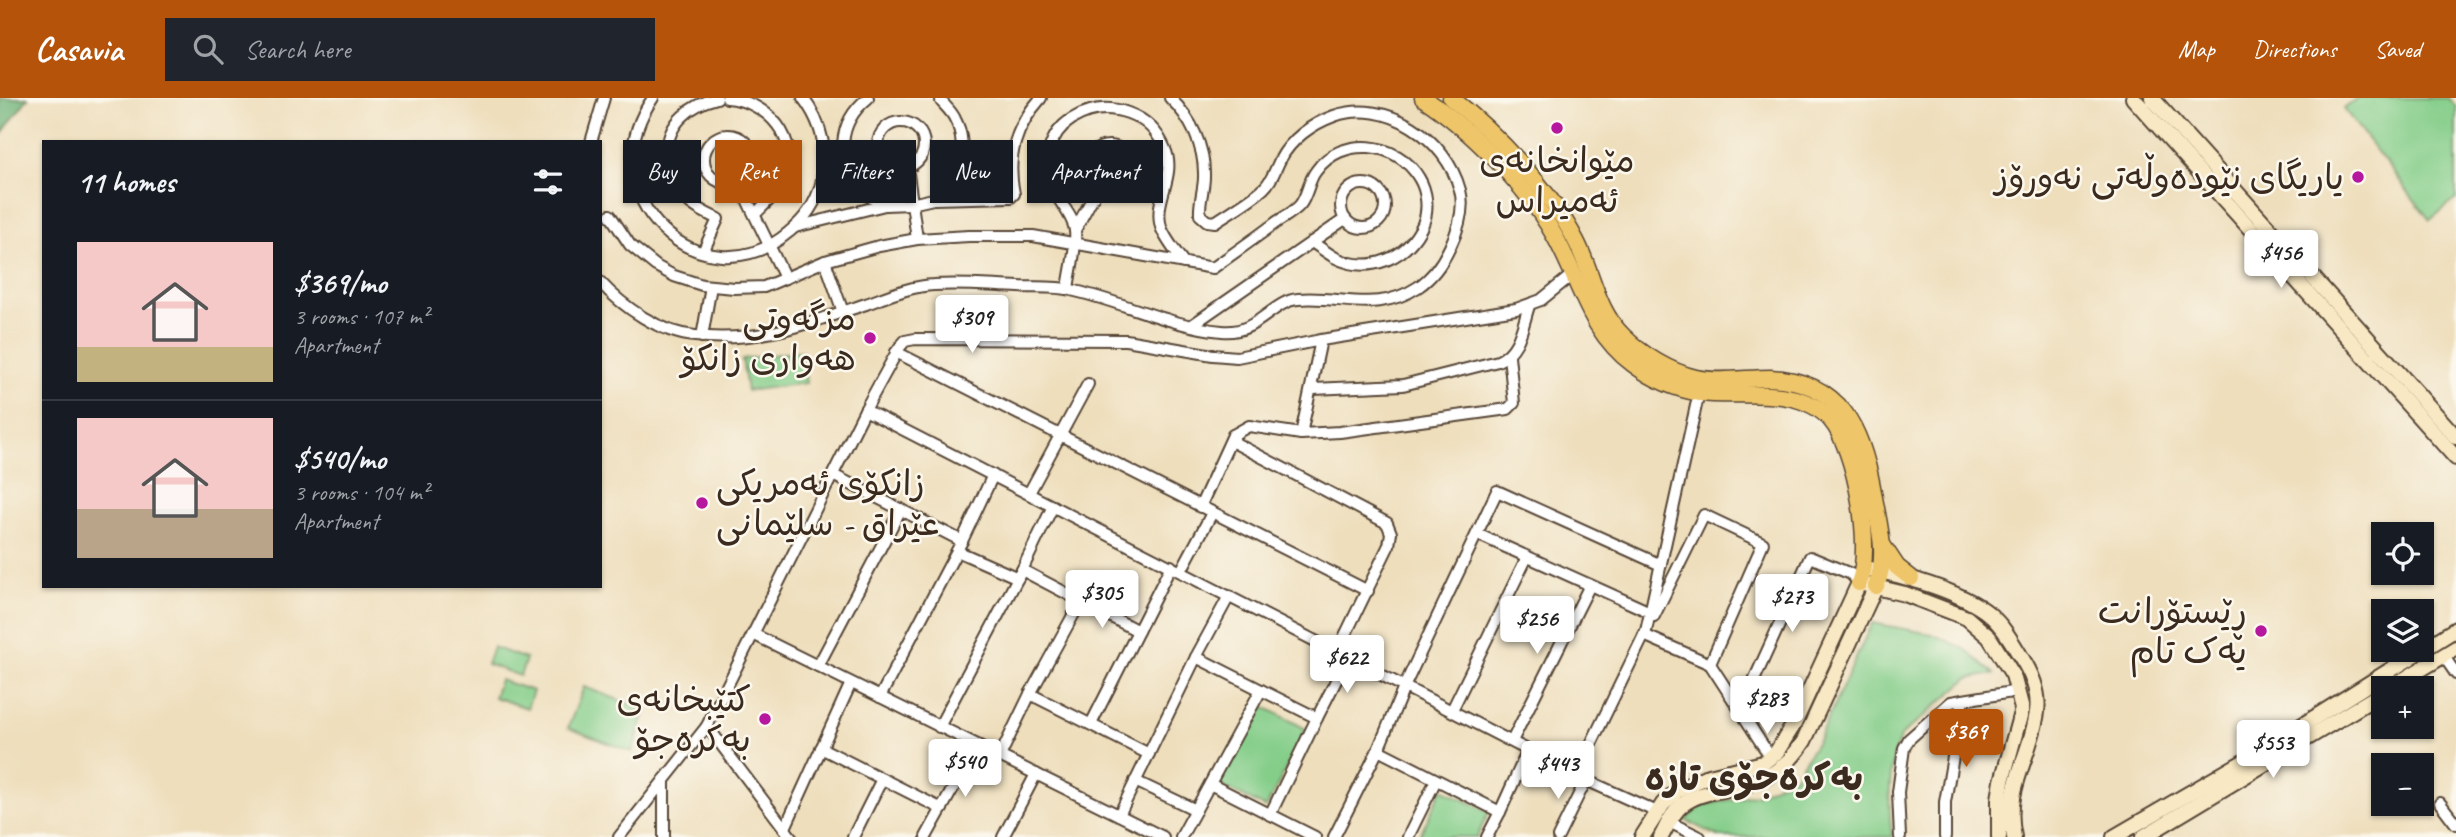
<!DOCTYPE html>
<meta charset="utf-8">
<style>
:root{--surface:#171b24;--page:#20242c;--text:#f1f3f6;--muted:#9ea1a6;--line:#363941;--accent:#b45309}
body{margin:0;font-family:Caveat,"Playpen Sans Arabic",sans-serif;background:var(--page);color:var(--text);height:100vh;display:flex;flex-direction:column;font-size:26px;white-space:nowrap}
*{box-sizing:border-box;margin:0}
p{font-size:23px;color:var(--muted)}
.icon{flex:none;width:38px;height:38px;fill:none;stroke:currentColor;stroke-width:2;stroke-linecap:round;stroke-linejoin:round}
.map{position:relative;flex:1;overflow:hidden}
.panel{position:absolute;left:42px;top:42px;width:560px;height:448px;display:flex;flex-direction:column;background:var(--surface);border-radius:0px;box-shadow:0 2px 5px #0004}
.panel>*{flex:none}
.top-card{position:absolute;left:623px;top:42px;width:665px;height:63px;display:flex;gap:14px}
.controls{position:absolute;left:2371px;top:424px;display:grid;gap:14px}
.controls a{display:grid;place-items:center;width:63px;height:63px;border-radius:0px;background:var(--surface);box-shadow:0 2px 5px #0004;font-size:35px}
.price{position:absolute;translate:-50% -60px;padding:0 16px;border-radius:7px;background:#fff;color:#222;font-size:23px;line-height:46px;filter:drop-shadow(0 2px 4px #0008)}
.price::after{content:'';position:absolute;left:50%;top:42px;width:21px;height:16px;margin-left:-10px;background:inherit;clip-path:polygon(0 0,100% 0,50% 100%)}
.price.on{background:var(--accent);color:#fff}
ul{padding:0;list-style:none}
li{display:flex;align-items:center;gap:21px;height:175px;padding:0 35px}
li+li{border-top:2px solid var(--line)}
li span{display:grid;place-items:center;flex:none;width:196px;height:140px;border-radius:0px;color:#555}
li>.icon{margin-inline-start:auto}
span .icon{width:84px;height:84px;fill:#fffc;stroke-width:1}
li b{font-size:30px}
h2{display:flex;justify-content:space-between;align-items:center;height:84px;padding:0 35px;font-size:30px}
.chip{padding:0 24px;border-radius:0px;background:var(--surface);box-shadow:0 2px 5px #0004;font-size:24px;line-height:63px}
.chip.on{background:var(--accent);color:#fff}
header{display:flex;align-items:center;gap:42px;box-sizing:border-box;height:98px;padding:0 35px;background:var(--accent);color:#fff}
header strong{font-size:33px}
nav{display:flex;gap:38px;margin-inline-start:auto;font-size:24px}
.search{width:490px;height:63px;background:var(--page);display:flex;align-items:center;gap:18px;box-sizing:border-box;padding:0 24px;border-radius:0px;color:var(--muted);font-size:26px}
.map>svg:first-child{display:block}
.green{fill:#85ce8a;stroke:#607c54;stroke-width:2}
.forest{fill:#6cb176;stroke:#546e4a;stroke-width:2}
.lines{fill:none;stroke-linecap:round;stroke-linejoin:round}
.street-casing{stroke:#564536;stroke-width:14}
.secondary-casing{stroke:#564536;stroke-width:18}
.primary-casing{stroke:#564536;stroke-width:19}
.street{stroke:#fff;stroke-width:10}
.secondary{stroke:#f8e8c3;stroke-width:14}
.primary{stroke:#eec569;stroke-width:16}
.poi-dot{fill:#b5179e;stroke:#fbf7ec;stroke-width:2.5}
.labels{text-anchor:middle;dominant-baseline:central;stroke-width:5;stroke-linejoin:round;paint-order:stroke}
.poi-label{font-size:35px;fill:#3b2a1e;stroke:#fbf7ec;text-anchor:end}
.neighbourhood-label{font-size:37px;font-weight:bold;fill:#3b2a1e;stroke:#fbf7ec}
</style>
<header>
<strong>Casavia</strong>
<div class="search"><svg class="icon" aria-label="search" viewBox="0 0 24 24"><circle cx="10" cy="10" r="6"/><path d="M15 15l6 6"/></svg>Search here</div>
<nav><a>Map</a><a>Directions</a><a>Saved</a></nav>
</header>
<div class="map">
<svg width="2456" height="739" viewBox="0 0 2456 739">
<rect width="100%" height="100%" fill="#fbf7ec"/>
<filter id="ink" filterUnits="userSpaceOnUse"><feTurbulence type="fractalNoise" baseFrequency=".0143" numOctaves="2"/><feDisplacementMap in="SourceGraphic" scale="14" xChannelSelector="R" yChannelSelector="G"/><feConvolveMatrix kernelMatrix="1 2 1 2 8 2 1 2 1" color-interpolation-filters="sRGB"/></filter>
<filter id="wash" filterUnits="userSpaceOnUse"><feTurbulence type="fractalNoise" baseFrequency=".00686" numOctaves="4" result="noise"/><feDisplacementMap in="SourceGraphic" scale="28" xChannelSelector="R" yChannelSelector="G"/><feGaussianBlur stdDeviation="1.57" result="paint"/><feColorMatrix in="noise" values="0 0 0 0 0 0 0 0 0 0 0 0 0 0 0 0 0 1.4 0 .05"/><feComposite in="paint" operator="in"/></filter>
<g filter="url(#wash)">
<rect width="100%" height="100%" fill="#eedebc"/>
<g class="green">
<polygon points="2358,0 2449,0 2456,9 2456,101 2430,122 2344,11"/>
<polygon points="802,253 806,285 747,293 742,261"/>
<path d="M1872,525L1932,536L1965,551L1994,576L1967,581L1901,638C1888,663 1888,711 1892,739H1720L1685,722L1703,707L1758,696L1795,678L1819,640Z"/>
<polygon points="493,549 526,561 520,578 487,566"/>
<polygon points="500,582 533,593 527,610 494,599"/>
<polygon points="584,589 646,612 632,654 568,630"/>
<polygon points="1259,606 1306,631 1266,710 1218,686"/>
<polygon points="1442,691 1489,714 1477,739 1419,739"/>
</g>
<polygon class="forest" points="0,0 28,0 0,38"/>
</g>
<g filter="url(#ink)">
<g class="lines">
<defs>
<g id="street">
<path d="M653,0C585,97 702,208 789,134C804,122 816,105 821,86C829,55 822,25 803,0"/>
<path d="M727,0C767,3 802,41 784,82C778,95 765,106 755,116"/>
<path d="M868,0C838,24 834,64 861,92C867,99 877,102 885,107"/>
<circle cx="901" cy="47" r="23"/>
<circle cx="728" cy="61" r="24"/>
<polyline points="591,44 604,0"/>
<circle cx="1109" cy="70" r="22"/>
<polyline points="907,69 917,141"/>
<polyline points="738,83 785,180"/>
<circle cx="1363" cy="108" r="22"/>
<path d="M933,101C955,81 971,51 955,21C952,14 946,9 941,3"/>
<path d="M610,117L630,147L656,168L674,178L702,187L734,190L764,189L825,163L879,148L917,141L969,138H1033L1213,170C1234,155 1254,141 1274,126C1282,120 1293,115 1300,107C1308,97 1308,83 1316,73C1341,37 1398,43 1419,80C1427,93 1429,112 1423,126C1407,161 1369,177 1334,159C1326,154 1319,149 1312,144"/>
<path d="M795,129L885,107L911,106L933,101L1011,99L1014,96C1006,58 1016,28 1041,0"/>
<polyline points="1075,132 1098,90"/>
<path d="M703,154L718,121C703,114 689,107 678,93C661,73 663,36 683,18C692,9 705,3 717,0"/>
<polyline points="825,163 843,214"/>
<path d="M600,184C623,209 660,235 695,238C758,245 807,226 866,206C888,198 911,188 934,187C962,185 991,188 1019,189C1036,190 1055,188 1071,192C1121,203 1170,228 1222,233C1257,237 1272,203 1298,201C1341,197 1377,216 1418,189C1433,179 1443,164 1450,149C1458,132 1465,110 1460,92C1446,40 1387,0 1334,18C1312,26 1291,41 1280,62C1275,72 1272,83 1264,90C1250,103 1231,113 1215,124L1207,123L1200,117C1199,104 1204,91 1204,79C1205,49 1191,20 1170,0"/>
<path d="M1068,191C1070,174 1077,149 1075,133C1074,119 1059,104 1053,91C1041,66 1049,35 1072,21C1090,10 1109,8 1128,15C1145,21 1158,34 1165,51C1177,78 1153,102 1161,129C1165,141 1176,154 1184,165"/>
<polyline points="1192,227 1345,121"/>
<polyline points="702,239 711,188"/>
<polyline points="1321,242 1301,336 1249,328 1233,337 1235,345 1387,425 1391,435 1389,447 1337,554"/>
<polyline points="896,254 1368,493"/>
<path d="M1313,291L1403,287L1498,263C1520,253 1522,229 1529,208"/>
<polyline points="865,312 1586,682 1657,714"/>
<polyline points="1301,336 1340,334 1508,311 1514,305 1509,258"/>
<polyline points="833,377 962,443 880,599"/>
<polyline points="1029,395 1088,286"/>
<polyline points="1200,409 1233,337"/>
<polyline points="1477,436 1650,514"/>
<polyline points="962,443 993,377"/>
<polyline points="957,453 1018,480"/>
<polyline points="1181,473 1212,415"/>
<polyline points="1081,503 1138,533"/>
<polyline points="1654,518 1704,417 1763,445 1710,566"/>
<polyline points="753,536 1163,739"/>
<polyline points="1644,537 1710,566 1771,660"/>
<polyline points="2443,557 2456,576"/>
<polyline points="818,568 901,411"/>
<polyline points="1261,592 1317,620 1270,717"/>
<polyline points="1030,596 1149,656"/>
<polyline points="1452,612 1527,459"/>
<polyline points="1740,613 1810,459 1851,476 1859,485"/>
<polyline points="1317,620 1348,559"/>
<polyline points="1091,626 1171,468"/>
<polyline points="707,628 791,739"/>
<polyline points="939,629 1022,472"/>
<polyline points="1512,643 1590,487"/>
<polyline points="821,650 942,711"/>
<polyline points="1378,652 1405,587 1497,393 1661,467"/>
<polyline points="1000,658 1030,596 1081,503 1022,472 1053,408"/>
<polyline points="1576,677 1646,533 1699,294"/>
<polyline points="664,682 664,739"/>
<polyline points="1135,683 1196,712"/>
<polyline points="1210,686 1315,739"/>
<polyline points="2440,705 2456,726"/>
<polyline points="1119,717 1196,559"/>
<polyline points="1669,724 1700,739"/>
<polyline points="785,730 851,585"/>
<polyline points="619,739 707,628 865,312 899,250 905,243 915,241 1126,242 1213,257 1237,259 1321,242 1516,211 1541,202 1572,177"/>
<polyline points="853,739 882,681"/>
<polyline points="926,739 977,647"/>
<polyline points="1003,739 1036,676"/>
<polyline points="1181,739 1261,592 1196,559 1229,498"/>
<polyline points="1334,739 1378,652 1500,714 1528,652"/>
<polyline points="1408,739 1436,682"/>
<polyline points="1487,739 1500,714"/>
<polyline points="1558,739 1586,682"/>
<polyline points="1900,739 1898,694 1904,650 1909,641 1951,604 2018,593"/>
<polyline points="1945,739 1945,704 1963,602"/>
</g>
<g id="secondary">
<polyline points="2133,0 2456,360"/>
<polyline points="2152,0 2456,339"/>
<path d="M1864,470C1900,476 1961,493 1989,516C2003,528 2012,544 2021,559C2032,576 2040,594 2037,614C2031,659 2003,691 2014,739"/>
<polyline points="2390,590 2456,550"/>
<polyline points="1642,739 1663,706 1677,693 1705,679 1763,665 1776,655 1794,626 1859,485 1905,496 1967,520 1989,539 2013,577 2022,611 2002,683 1999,701 1999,739"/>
<path d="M1661,739C1667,728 1672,715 1682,707C1693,698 1708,694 1723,692C1761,684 1782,677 1804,643L1876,488"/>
<polyline points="2114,739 2250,660 2456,531"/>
<polyline points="2143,739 2384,594"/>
</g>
<g id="primary">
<path d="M1423,0C1469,30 1528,89 1554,137C1581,184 1587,231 1633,266C1653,281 1675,291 1700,295C1742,300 1800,286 1831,322C1856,351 1873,450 1859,485"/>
<path d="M1451,0C1495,34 1551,93 1576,143C1593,175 1596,212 1623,238C1642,257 1670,274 1696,280C1720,285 1746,280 1770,280C1842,283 1862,332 1873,394C1878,425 1889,457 1876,488"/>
<polyline points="1883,448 1897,469 1911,480"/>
</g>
</defs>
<use href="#street" class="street-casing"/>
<use href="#secondary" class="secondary-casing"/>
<use href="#primary" class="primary-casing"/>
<use href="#street" class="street"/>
<use href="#secondary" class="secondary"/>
<use href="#primary" class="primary"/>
</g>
</g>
<g class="poi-dot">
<circle cx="1557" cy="30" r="7"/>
<circle cx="2358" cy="79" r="7"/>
<circle cx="870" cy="240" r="7"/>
<circle cx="702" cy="405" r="7"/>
<circle cx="2261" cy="533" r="7"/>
<circle cx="765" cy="621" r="7"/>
</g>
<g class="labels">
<g class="poi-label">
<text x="1557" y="62" text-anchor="middle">مێوانخانەی<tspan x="1557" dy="40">ئەمیراس</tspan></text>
<text x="2344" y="79">یاریگای نێودەوڵەتی نەورۆز</text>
<text x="856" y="220">مزگەوتی<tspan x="856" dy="40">هەواری زانکۆ</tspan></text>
<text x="716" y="385" text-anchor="start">زانکۆی ئەمریکی<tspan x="716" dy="40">عێراق - سلێمانی</tspan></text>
<text x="2247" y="513">ڕێستۆرانت<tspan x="2247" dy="40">یەک تام</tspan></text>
<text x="751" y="601">کتێبخانەی<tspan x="751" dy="40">بەکرەجۆ</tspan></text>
</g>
<g class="neighbourhood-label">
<text x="1754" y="679">بەکرەجۆی تازە</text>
</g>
</g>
</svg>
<div class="controls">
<a><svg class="icon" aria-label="locate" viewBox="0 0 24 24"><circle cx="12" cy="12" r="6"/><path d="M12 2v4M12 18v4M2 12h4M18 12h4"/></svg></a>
<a><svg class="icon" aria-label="layers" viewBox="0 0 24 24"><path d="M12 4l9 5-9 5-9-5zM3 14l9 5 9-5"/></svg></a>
<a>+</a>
<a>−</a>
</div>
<b class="price" style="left:2281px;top:192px">$456</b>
<b class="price" style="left:972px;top:257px">$309</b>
<b class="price" style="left:1102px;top:532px">$305</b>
<b class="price" style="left:1792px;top:536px">$273</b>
<b class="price" style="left:1537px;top:558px">$256</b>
<b class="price" style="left:1347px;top:597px">$622</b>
<b class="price" style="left:1767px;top:638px">$283</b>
<b class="price on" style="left:1966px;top:671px">$369</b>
<b class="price" style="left:2273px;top:682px">$553</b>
<b class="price" style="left:965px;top:701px">$540</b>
<b class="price" style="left:1558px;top:703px">$443</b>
<div class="top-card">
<a class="chip">Buy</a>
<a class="chip on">Rent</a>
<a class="chip">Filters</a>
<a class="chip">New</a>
<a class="chip">Apartment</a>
</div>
<section class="panel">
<h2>11 homes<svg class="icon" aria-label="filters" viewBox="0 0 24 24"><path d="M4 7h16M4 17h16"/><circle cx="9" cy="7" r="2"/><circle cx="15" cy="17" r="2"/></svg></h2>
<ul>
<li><span style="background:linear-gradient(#f6c9c9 75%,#c2b280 0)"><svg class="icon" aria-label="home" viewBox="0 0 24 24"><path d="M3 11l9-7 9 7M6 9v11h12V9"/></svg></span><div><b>$369/mo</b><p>3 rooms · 107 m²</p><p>Apartment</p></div></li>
<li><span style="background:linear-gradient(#f6c9c9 65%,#b9a48a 0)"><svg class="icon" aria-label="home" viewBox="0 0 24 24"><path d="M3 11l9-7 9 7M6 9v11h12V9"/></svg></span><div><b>$540/mo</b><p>3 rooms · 104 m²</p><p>Apartment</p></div></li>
</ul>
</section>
</div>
